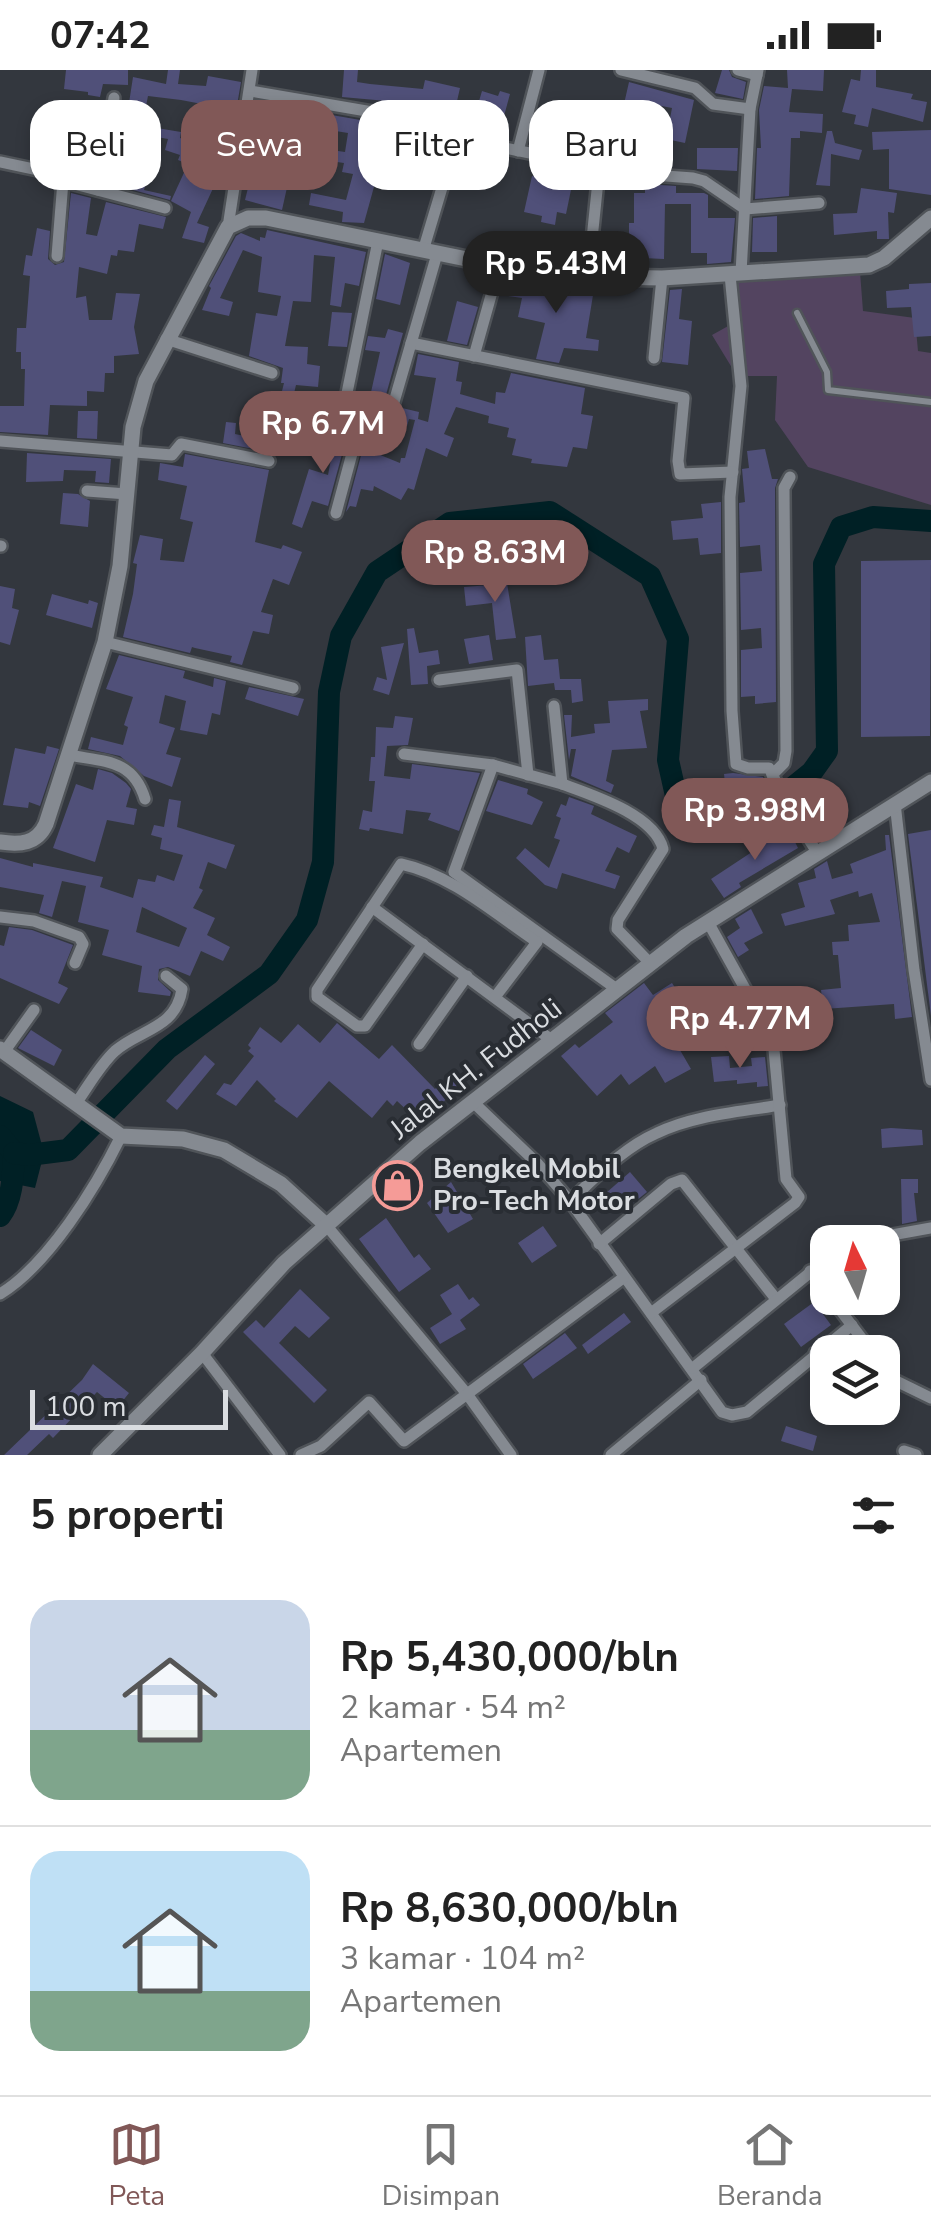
<!DOCTYPE html>
<html lang="id">
<meta charset="utf-8">
<style>
:root{--surface:#fff;--page:#f2f2f2;--text:#222;--muted:#767676;--line:#e0e0e0;--accent:#815857}
body{margin:0;font-family:"Nunito Sans",sans-serif;background:var(--page);color:var(--text);height:100vh;display:flex;flex-direction:column;font-size:38px;white-space:nowrap}
*{box-sizing:border-box;margin:0}
p{font-size:32px;color:var(--muted)}
.icon{flex:none;width:55px;height:55px;fill:none;stroke:currentColor;stroke-width:2;stroke-linecap:round;stroke-linejoin:round}
.map{position:relative;height:1385px;overflow:hidden}
.drawer{display:flex;flex-direction:column;background:var(--surface);flex:1}
.drawer>*{flex:none}
.top-card{position:absolute;left:30px;top:30px;width:872px;height:90px;display:flex;gap:20px}
.needle{width:65px;rotate:355deg}
.buttons{position:absolute;left:810px;top:1155px;display:grid;gap:20px}
.buttons a{display:grid;place-items:center;width:90px;height:90px;border-radius:20px;background:var(--surface);box-shadow:0 5px 15px #0003;font-size:50px}
.scale{position:absolute;left:30px;bottom:25px;width:198px;box-sizing:border-box;padding-left:10px;border:5px solid #dadde1;border-top:0;font-size:28px;line-height:35px;white-space:nowrap;color:#dadde1;-webkit-text-stroke:8px #292d33;paint-order:stroke}
.price{position:absolute;translate:-50% -85px;padding:0 22px;border-radius:35px;background:var(--accent);color:#fff;font-size:32px;line-height:65px;filter:drop-shadow(0 2px 5px #0008)}
.price::after{content:'';position:absolute;left:50%;top:60px;width:30px;height:22px;margin-left:-15px;background:inherit;clip-path:polygon(0 0,100% 0,50% 100%)}
.price.on{background:#222;color:#fff}
ul{padding:0;list-style:none}
li{display:flex;align-items:center;gap:30px;height:250px;padding:0 30px}
li+li{border-top:2px solid var(--line)}
li span{display:grid;place-items:center;flex:none;width:280px;height:200px;border-radius:30px;color:#555}
li>.icon{margin-inline-start:auto}
span .icon{width:120px;height:120px;fill:#fffc;stroke-width:1}
li b{font-size:42px}
h2{display:flex;justify-content:space-between;align-items:center;height:120px;padding:0 30px;font-size:42px}
.pill{padding:0 35px;border-radius:30px;background:var(--surface);box-shadow:0 5px 15px #0003;font-size:35px;line-height:90px}
.pill.on{background:var(--accent);color:#fff}
.status{display:flex;justify-content:space-between;align-items:center;height:70px;padding:0 50px;background:var(--surface);direction:ltr}
.status svg{height:28px;fill:currentColor}
.tab-bar{display:flex;justify-content:space-around;align-items:center;height:140px;border-top:2px solid var(--line);background:var(--surface);font-size:28px;color:var(--muted)}
.tab-bar a{display:grid;justify-items:center;gap:5px}
.tab-bar .on{color:var(--accent)}
.map>svg:first-child{display:block}
.green{fill:#534460}
.water{fill:#002025}
.lines{fill:none;stroke-linecap:round;stroke-linejoin:round}
.river{stroke:#002025;stroke-width:22}
.building{fill:#505079;fill-rule:evenodd}
.lane-casing{stroke:#505459;stroke-width:11}
.street-casing{stroke:#505459;stroke-width:16}
.secondary-casing{stroke:#505459;stroke-width:20}
.lane{stroke:#858a91;stroke-width:6}
.street{stroke:#858a91;stroke-width:11}
.secondary{stroke:#858a91;stroke-width:15}
.labels{text-anchor:middle;dominant-baseline:central;stroke-width:8;stroke-linejoin:round;paint-order:stroke}
.street-label{font-size:28px;fill:#dadde1;stroke:#292d33}
.poi-label{font-size:28px;font-weight:bold;fill:#dadde1;stroke:#292d33;text-anchor:start}
</style>
<div class="status"><b>07:42</b><svg viewBox="0 0 49 12"><path d="M0 12V9h3v3zM5 12V6h3v6zM10 12V3h3v9zM15 12V0h3v12zM26 1h20v11H26zM47 4h2v5h-2z"/></svg></div>
<div class="map">
<svg width="931" height="1385" viewBox="0 0 931 1385">
<rect width="100%" height="100%" fill="#33373e"/>
<polygon class="green" points="860,202 863,241 915,248 918,281 931,283 931,435 808,397 775,350 777,306 737,306 712,265 739,250 734,206"/>
<polygon class="water" points="0,1026 33,1042 44,1083 35,1118 0,1111"/>
<g class="lines">
<g class="river">
<path d="M0,1066L14,1083C13,1104 13,1129 0,1146"/>
<polyline points="14,1083 29,1085 68,1080 167,979 269,904 307,850 323,792 329,622 341,566 377,502 450,453 550,442 650,506 678,569 668,690 679,739 703,761 745,756 812,702 827,681 824,494 841,457 873,447 931,451"/>
</g>
</g>
<g class="building">
<polygon points="66,0 128,0 128,15 103,14 100,27 88,25 88,22 64,19"/>
<polygon points="168,0 180,0 178,14 206,16 208,6 241,12 234,53 224,51 225,46 201,43 202,34 181,30 148,26 146,36 129,33 133,7 166,14"/>
<polygon points="344,0 358,0 357,12 370,14 423,19 425,10 460,18 455,40 412,32 411,36 398,35 398,32 342,27"/>
<polygon points="722,0 729,0 732,7 746,12 743,29 715,23"/>
<polygon points="787,0 824,0 823,21 792,19 789,42 823,44 822,63 800,61 800,68 791,68 789,126 755,129 757,78 761,78 759,40 764,16 788,18"/>
<polygon points="861,0 876,0 876,17 913,24 911,29 927,32 923,52 872,38 868,57 854,54 856,45 842,42 851,9 860,11"/>
<polygon points="629,12 694,30 685,73 666,69 672,38 646,33 638,76 653,79 650,95 615,93 622,60 607,57 609,44 616,45 618,33 624,34"/>
<polygon points="482,21 498,26 500,21 510,24 504,46 491,42 486,59 472,55"/>
<polygon points="87,42 100,48 90,109 68,103 75,65 83,65"/>
<polygon points="326,44 366,51 362,72 385,77 364,153 342,152 343,142 309,135 311,123 346,130 353,104 342,102 344,93 316,89 310,118 288,113 282,140 245,130 251,106 246,104 254,49 281,53 280,62 305,66 305,62 321,65 318,78 345,82 348,63 323,59"/>
<polygon points="127,53 181,62 180,68 228,86 197,153 209,157 204,173 182,168 191,142 171,131 188,94 178,90 180,85 165,80 168,69 146,65 142,82 115,76 118,62 124,64"/>
<polygon points="931,60 931,125 889,119 889,79 873,80 872,62"/>
<polygon points="411,61 427,64 422,89 436,92 432,116 401,106"/>
<polygon points="827,61 832,61 835,73 862,80 859,90 831,84 830,116 816,115"/>
<polygon points="697,78 738,78 737,101 697,99"/>
<polygon points="551,97 589,106 588,118 572,115 566,144 557,142 555,155 541,152 542,146 524,142 532,106 548,110"/>
<polygon points="115,101 147,109 144,120 171,126 170,130 111,114"/>
<polygon points="645,114 676,116 676,123 704,123 708,125 708,148 735,148 731,192 707,194 707,183 691,183 691,134 665,134 664,189 643,188 649,190 648,196 602,192 604,181 629,186 629,153 634,153 634,123 645,123"/>
<polygon points="861,118 897,123 894,143 888,142 889,169 877,169 877,161 834,165 833,144 857,143"/>
<polygon points="71,123 91,128 86,164 97,166 106,132 166,147 163,159 139,154 134,182 118,180 117,186 111,185 107,204 79,197 76,228 86,226 89,250 112,250 116,223 140,224 134,257 139,284 114,286 114,303 105,303 104,322 87,321 87,336 50,335 48,365 0,362 0,336 24,336 25,299 21,299 21,282 16,282 17,258 26,258 30,206 23,205 26,185 32,186 37,158 50,161 48,189 55,195 64,192"/>
<polygon points="777,146 777,182 752,182 753,148"/>
<polygon points="267,160 366,182 359,216 345,213 341,237 330,235 335,187 314,185 311,232 293,231 285,276 308,277 307,294 320,296 318,317 296,315 291,336 279,333 284,313 281,313 283,298 249,286 256,243 277,246 281,226 258,222 262,187 243,180 220,228 233,232 229,246 202,240 211,218 209,216 236,166 241,163 260,171 260,167 265,168"/>
<polygon points="534,172 579,180 576,195 554,194 555,188 533,186"/>
<polygon points="385,184 410,193 400,235 376,229"/>
<polygon points="506,208 548,217 594,219 586,268 599,270 598,281 564,278 559,293 536,289 545,253 518,247 522,228 501,225"/>
<polygon points="931,213 931,266 914,267 911,237 887,238 886,221 909,219 909,214"/>
<polygon points="682,219 679,249 692,251 688,295 662,292 670,220"/>
<polygon points="457,231 478,237 467,275 447,271"/>
<polygon points="332,242 352,243 347,277 328,276"/>
<polygon points="388,259 403,263 381,343 367,340 380,282 365,280 368,266 385,268"/>
<polygon points="418,284 459,292 456,311 462,312 460,324 495,334 496,322 505,323 511,303 585,318 581,344 593,346 587,379 573,377 567,397 531,393 532,389 512,385 516,369 507,367 509,358 488,353 489,346 456,337 444,364 454,368 447,387 426,378 414,420 408,418 401,430 374,416 373,421 361,419 356,437 350,436 346,442 363,378 400,393 401,388 405,388 415,350 409,349 407,356 397,354 402,338 419,342 418,349 428,352 436,308 414,305"/>
<polygon points="78,341 98,341 97,369 77,368"/>
<polygon points="340,341 346,342 351,351 328,436 312,431 302,458 292,454 309,399 328,405"/>
<polygon points="226,352 236,353 235,364 277,373 274,383 223,373"/>
<polygon points="765,379 772,409 778,409 775,418 776,632 755,634 755,626 741,627 741,580 762,578 761,558 741,560 740,503 762,501 760,475 740,477 739,433 745,432 742,399 749,398 747,381"/>
<polygon points="27,383 111,389 109,413 95,412 96,401 64,400 63,411 26,412"/>
<polygon points="185,384 269,400 255,472 281,479 283,475 302,482 289,515 273,509 261,542 273,545 269,564 253,561 242,595 230,592 232,586 195,578 192,577 190,583 123,567 133,524 137,494 133,493 140,465 163,469 160,490 184,492 193,452 180,449 187,416 158,410 160,393 183,397"/>
<polygon points="63,423 78,424 90,431 88,457 60,454"/>
<polygon points="721,432 721,483 700,485 698,468 673,470 671,451 703,448 701,434"/>
<polygon points="525,476 527,493 533,492 534,502 508,507 503,480"/>
<polygon points="931,490 930,666 861,667 861,491"/>
<polygon points="506,507 516,568 496,570 492,533 466,536 464,517 490,515 489,510"/>
<polygon points="0,516 15,519 12,538 19,540 10,575 0,572"/>
<polygon points="52,524 88,534 89,530 98,533 92,558 46,545"/>
<polygon points="414,558 419,583 438,580 440,594 427,596 428,614 411,615 407,559"/>
<polygon points="489,565 493,590 469,594 464,569"/>
<polygon points="541,565 544,590 558,589 560,609 581,609 583,631 572,633 571,620 555,620 554,613 528,616 525,567"/>
<polygon points="404,573 389,625 373,620 377,607 387,610 381,577"/>
<polygon points="119,585 185,601 183,608 213,617 214,608 226,611 220,645 212,643 207,665 180,660 186,631 165,625 159,653 175,658 166,684 181,688 172,717 144,706 120,686 88,679 91,667 123,675 128,657 124,655 133,627 106,619"/>
<polygon points="249,617 304,629 298,646 245,629"/>
<polygon points="648,629 648,640 640,641 647,678 612,680 606,711 614,715 611,723 571,706 576,679 571,679 569,690 564,645 572,645 571,667 595,663 594,654 610,653 608,631"/>
<polygon points="395,646 413,648 408,675 387,676 384,706 410,709 412,694 480,703 459,761 428,750 431,743 406,740 403,764 370,758 369,761 359,759 363,740 372,742 375,711 369,711 371,687 375,687 376,657 393,658"/>
<polygon points="47,676 59,679 40,736 29,732 28,738 3,735 15,678 45,684"/>
<polygon points="98,699 112,703 126,713 131,719 126,737 137,739 134,755 107,750 95,792 53,778 76,714 93,720"/>
<polygon points="733,703 763,707 768,717 726,722 724,704"/>
<polygon points="498,710 528,719 527,724 543,732 532,755 486,741"/>
<polygon points="569,727 594,736 591,744 637,766 629,783 617,777 605,801 620,806 615,819 562,803 557,819 545,815 516,788 525,778 549,798 560,770 554,768 561,748 556,746 561,734 566,736"/>
<path d="M169,729L181,731L177,757L235,775L226,799L208,792L199,818L203,820L193,838L215,848L207,865L230,877L223,891L201,881L190,906L168,897L159,899L158,910L171,922L170,926L138,922L142,896L102,885L109,860L78,852L86,816L62,811L52,847L39,843L44,825L0,817V788L33,797V793L103,807L100,817L133,828L138,809L155,812L157,805L174,811L183,785L160,779L162,768L151,765L154,755L164,757ZM142,837L187,858L179,877L136,862Z"/>
<polygon points="788,758 798,778 739,813 741,817 724,828 711,809"/>
<polygon points="931,760 931,946 908,764"/>
<polygon points="885,765 889,765 912,947 895,949 894,934 810,940 811,943 798,944 797,930 822,928 821,920 841,918 838,885 833,885 832,872 849,871 848,855 880,852 872,823 859,827 858,821 830,830 835,844 785,856 781,844 805,837 798,813 816,808 814,799 827,791 832,809 853,803 850,794 886,780"/>
<polygon points="751,839 763,863 744,873 749,880 738,887 727,867 740,858 735,849"/>
<polygon points="9,857 32,860 73,875 58,913 68,918 59,934 0,908 0,875 4,876"/>
<polygon points="644,913 653,925 672,913 681,927 674,932 678,941 665,949 687,974 680,980 691,999 665,1013 655,996 629,1015 621,1004 597,1026 561,986 575,974 579,978 613,952 605,943"/>
<polygon points="337,953 379,989 392,975 435,1019 450,1004 464,1017 454,1028 450,1025 435,1041 424,1030 411,1044 397,1031 393,1036 387,1030 372,1048 329,1011 297,1048 274,1031 276,1029 257,1010 236,1036 216,1024 224,1013 231,1015 254,986 248,981 251,978 248,975 260,957 281,973 298,954 320,973"/>
<polygon points="31,960 62,980 54,996 18,978"/>
<polygon points="205,985 215,994 177,1040 166,1031"/>
<polygon points="729,986 730,998 752,996 751,988 765,987 768,1016 757,1017 757,1012 737,1014 737,1010 714,1012 711,987"/>
<polygon points="891,1058 922,1060 923,1075 882,1078 881,1059"/>
<polygon points="630,1102 647,1122 622,1142 606,1123"/>
<polygon points="901,1109 918,1109 918,1123 914,1123 917,1151 902,1154"/>
<polygon points="451,1112 473,1149 448,1163 427,1133"/>
<polygon points="386,1148 414,1188 419,1184 431,1199 399,1222 359,1169"/>
<polygon points="543,1156 557,1176 532,1193 518,1173"/>
<polygon points="458,1214 469,1230 473,1227 480,1235 460,1250 466,1259 440,1274 430,1258 452,1244 440,1225"/>
<polygon points="300,1219 330,1248 309,1268 295,1256 279,1273 327,1320 314,1333 243,1262 256,1250 264,1258"/>
<polygon points="814,1232 831,1255 801,1277 784,1254"/>
<polygon points="624,1243 631,1252 588,1284 582,1275"/>
<polygon points="565,1263 577,1278 533,1309 523,1294"/>
<polygon points="93,1294 129,1323 117,1338 97,1322 53,1368 49,1364 27,1385 4,1385 82,1310"/>
<polygon points="786,1356 817,1366 813,1381 781,1371"/>
</g>
<g class="lines">
<defs>
<polyline id="lane" points="797,243 827,302 828,320 931,332"/>
<g id="street">
<polyline points="621,0 695,18 713,34 750,39"/>
<polyline points="738,0 757,5"/>
<polyline points="250,21 442,54 457,61 463,71"/>
<polyline points="518,81 539,0"/>
<polyline points="0,92 57,104 63,111 57,186"/>
<polyline points="599,101 693,108 704,111 745,139 819,133"/>
<polyline points="63,111 165,138"/>
<polyline points="98,120 114,28"/>
<polyline points="228,157 252,0"/>
<polyline points="423,181 453,81 463,71 470,71 589,95 599,101 588,208"/>
<polyline points="741,203 750,39 758,0"/>
<polyline points="730,205 741,316 730,427 732,641 736,694 748,698 769,698 794,747 817,782"/>
<polyline points="166,269 272,303"/>
<polyline points="411,273 684,328 678,391 680,404 733,402"/>
<polyline points="474,286 499,197"/>
<polyline points="654,288 662,208"/>
<polyline points="385,363 437,184"/>
<polyline points="0,371 172,385 181,374 269,391"/>
<polyline points="87,421 127,424"/>
<polyline points="336,443 361,350 347,323 378,171"/>
<polyline points="0,476 1,476"/>
<polyline points="105,572 293,618"/>
<polyline points="439,610 517,600 528,705"/>
<polyline points="404,684 493,695 562,714 554,636"/>
<path d="M69,685C105,692 133,689 145,729"/>
<polyline points="493,695 454,802 618,920"/>
<polyline points="772,705 784,693 786,681 784,418 790,407"/>
<path d="M562,714C592,725 655,745 663,779L618,850L617,859L651,894"/>
<polyline points="895,733 914,900 931,1010"/>
<polyline points="372,837 553,971"/>
<polyline points="0,847 34,851 79,867 83,874 75,893"/>
<path d="M423,874L365,956H357L317,927V920L401,794C452,805 495,844 537,872L495,927"/>
<polyline points="419,974 467,906"/>
<polyline points="4,982 34,940"/>
<path d="M77,1032C89,1015 100,995 115,981C140,959 176,959 182,919L166,906"/>
<polyline points="473,1032 538,1094 570,1131 722,1342 732,1345 747,1342 852,1255"/>
<path d="M570,1131C597,1106 623,1078 657,1063C694,1045 740,1042 780,1035"/>
<polyline points="326,1155 467,1324 511,1385"/>
<polyline points="853,1172 931,1158"/>
<polyline points="599,1174 671,1114 682,1110 776,1229"/>
<polyline points="810,1201 828,1224"/>
<path d="M0,1224C48,1195 96,1117 121,1066"/>
<polyline points="831,1228 872,1282"/>
<polyline points="651,1243 795,1133 799,1127 786,1109 773,969 708,852"/>
<polyline points="202,1283 280,1385"/>
<polyline points="815,1283 828,1298"/>
<polyline points="882,1297 894,1310 931,1328"/>
<polyline points="693,1298 828,1188"/>
<polyline points="904,1381 916,1385"/>
<polyline points="301,1385 321,1376 369,1332 404,1371 623,1208"/>
<polyline points="611,1385 701,1310"/>
</g>
<g id="secondary">
<path d="M0,772C20,775 37,774 46,754L105,572L120,496L133,357L146,311L228,157L248,148H266L550,206L662,208L869,195L884,188L931,148"/>
<polyline points="0,979 121,1066 183,1069 224,1080 281,1114 326,1155"/>
<polyline points="100,1385 202,1283 284,1193 420,1073 686,866 931,712"/>
</g>
</defs>
<use href="#lane" class="lane-casing"/>
<use href="#street" class="street-casing"/>
<use href="#secondary" class="secondary-casing"/>
<use href="#lane" class="lane"/>
<use href="#street" class="street"/>
<use href="#secondary" class="secondary"/>
</g>
<defs>
<symbol id="shop-ring" viewBox="-11 -11 22 22"><circle r="9.5" fill="#292d33" stroke="#f59b97" stroke-width="1.5"/><path d="M-5-2.5h2.3a2.7 3.5 0 0 1 5.4 0H5L5.5 6h-11ZM-1.5-2.5h3a1.5 2.3 0 0 0-3 0Z" fill="#f59b97"/></symbol>
</defs>
<g fill-rule="evenodd">
<use href="#shop-ring" x="370" y="1088" width="55" height="55"/>
</g>
<g class="labels">
<g class="street-label">
<text transform="translate(476 999) rotate(-38)">Jalal KH. Fudholi</text>
</g>
<g class="poi-label">
<text x="433" y="1099">Bengkel Mobil<tspan x="433" dy="32">Pro-Tech Motor</tspan></text>
</g>
</g>
</svg>
<div class="buttons">
<a><svg class="needle" viewBox="-14 -14 28 28"><path d="M0-13l5 13h-10z" fill="#e53935"/><path d="M0 13l5-13h-10z" fill="#767676"/></svg></a>
<a><svg class="icon" aria-label="layers" viewBox="0 0 24 24"><path d="M12 4l9 5-9 5-9-5zM3 14l9 5 9-5"/></svg></a>
</div>
<div class="scale">100 m</div>
<b class="price on" style="left:556px;top:246px">Rp 5.43M</b>
<b class="price" style="left:323px;top:406px">Rp 6.7M</b>
<b class="price" style="left:495px;top:535px">Rp 8.63M</b>
<b class="price" style="left:755px;top:793px">Rp 3.98M</b>
<b class="price" style="left:740px;top:1001px">Rp 4.77M</b>
<div class="top-card">
<a class="pill">Beli</a>
<a class="pill on">Sewa</a>
<a class="pill">Filter</a>
<a class="pill">Baru</a>
</div>
</div>
<section class="drawer">
<h2>5 properti<svg class="icon" aria-label="filters" viewBox="0 0 24 24"><path d="M4 7h16M4 17h16"/><circle cx="9" cy="7" r="2"/><circle cx="15" cy="17" r="2"/></svg></h2>
<ul>
<li><span style="background:linear-gradient(#c9d6e8 65%,#7fa58c 0)"><svg class="icon" aria-label="home" viewBox="0 0 24 24"><path d="M3 11l9-7 9 7M6 9v11h12V9"/></svg></span><div><b>Rp 5,430,000/bln</b><p>2 kamar · 54 m²</p><p>Apartemen</p></div></li>
<li><span style="background:linear-gradient(#bfe0f5 70%,#7fa58c 0)"><svg class="icon" aria-label="home" viewBox="0 0 24 24"><path d="M3 11l9-7 9 7M6 9v11h12V9"/></svg></span><div><b>Rp 8,630,000/bln</b><p>3 kamar · 104 m²</p><p>Apartemen</p></div></li>
</ul>
</section>
<nav class="tab-bar">
<a class="on"><svg class="icon" aria-label="map" viewBox="0 0 24 24"><path d="M3 6l6-2 6 2 6-2v14l-6 2-6-2-6 2zM9 4v14M15 6v14"/></svg>Peta</a>
<a><svg class="icon" aria-label="saved" viewBox="0 0 24 24"><path d="M7 4h10v16l-5-4-5 4z"/></svg>Disimpan</a>
<a><svg class="icon" aria-label="home" viewBox="0 0 24 24"><path d="M3 11l9-7 9 7M6 9v11h12V9"/></svg>Beranda</a>
</nav>
